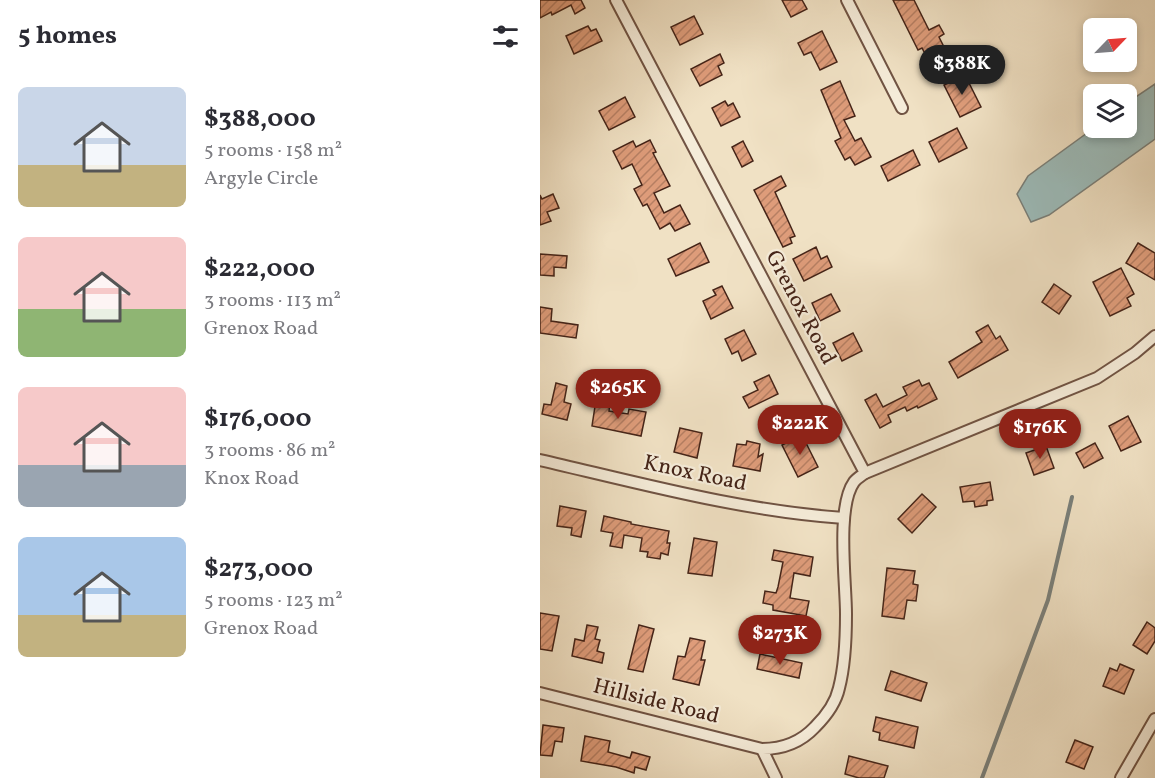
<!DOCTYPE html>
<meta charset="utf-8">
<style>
:root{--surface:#fff;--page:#f2f2f3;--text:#2b2b33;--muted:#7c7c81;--accent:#8f2418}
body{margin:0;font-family:Vollkorn,serif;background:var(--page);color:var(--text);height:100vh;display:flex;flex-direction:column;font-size:22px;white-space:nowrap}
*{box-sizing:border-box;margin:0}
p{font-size:20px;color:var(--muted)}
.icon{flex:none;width:33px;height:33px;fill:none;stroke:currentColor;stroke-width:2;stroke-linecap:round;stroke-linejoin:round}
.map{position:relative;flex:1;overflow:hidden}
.panel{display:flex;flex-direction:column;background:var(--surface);width:540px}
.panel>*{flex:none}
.needle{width:39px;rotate:65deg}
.buttons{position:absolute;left:543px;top:18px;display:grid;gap:12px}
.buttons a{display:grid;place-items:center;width:54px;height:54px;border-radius:9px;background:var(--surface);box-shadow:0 3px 9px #0003;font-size:30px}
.price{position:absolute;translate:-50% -51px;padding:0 14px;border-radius:21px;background:var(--accent);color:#fff;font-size:20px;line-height:39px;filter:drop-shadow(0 2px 3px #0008)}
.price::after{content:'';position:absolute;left:50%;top:36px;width:18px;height:14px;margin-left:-9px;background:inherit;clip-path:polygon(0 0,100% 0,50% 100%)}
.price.on{background:#222;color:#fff}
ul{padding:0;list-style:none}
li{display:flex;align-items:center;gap:18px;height:150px;padding:0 18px}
li span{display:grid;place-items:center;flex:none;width:168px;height:120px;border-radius:9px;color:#555}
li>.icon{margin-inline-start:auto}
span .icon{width:72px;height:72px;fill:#fffc;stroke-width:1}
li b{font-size:26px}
h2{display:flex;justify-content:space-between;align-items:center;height:72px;padding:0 18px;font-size:26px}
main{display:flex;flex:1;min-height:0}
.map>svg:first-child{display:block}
.water{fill:#9cbcbb;stroke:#797f7a;stroke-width:1.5}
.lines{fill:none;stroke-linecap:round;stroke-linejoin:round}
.stream{stroke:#797f7a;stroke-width:4}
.building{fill:url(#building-hatch);stroke:#452418;stroke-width:1.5}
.street-casing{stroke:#705343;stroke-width:14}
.street{stroke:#f5ecd9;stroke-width:10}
.labels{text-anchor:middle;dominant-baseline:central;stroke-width:4.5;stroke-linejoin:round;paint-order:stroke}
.street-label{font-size:22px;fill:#452418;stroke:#f5ecd9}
</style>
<main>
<section class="panel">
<h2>5 homes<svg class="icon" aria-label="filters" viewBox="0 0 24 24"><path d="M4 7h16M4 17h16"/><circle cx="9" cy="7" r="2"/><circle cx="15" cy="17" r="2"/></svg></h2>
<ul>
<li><span style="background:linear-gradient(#c9d6e8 65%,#c2b280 0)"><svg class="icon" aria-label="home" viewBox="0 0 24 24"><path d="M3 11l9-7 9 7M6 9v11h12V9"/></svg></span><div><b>$388,000</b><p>5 rooms · 158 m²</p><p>Argyle Circle</p></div></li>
<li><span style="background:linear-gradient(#f6c9c9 60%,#8fb573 0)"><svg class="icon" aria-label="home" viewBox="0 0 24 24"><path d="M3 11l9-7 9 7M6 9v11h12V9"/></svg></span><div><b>$222,000</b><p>3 rooms · 113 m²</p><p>Grenox Road</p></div></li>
<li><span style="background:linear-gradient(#f6c9c9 65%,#9aa5b1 0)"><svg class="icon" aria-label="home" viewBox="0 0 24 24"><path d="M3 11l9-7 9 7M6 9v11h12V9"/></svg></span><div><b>$176,000</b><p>3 rooms · 86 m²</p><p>Knox Road</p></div></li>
<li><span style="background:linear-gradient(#a9c7e8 65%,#c2b280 0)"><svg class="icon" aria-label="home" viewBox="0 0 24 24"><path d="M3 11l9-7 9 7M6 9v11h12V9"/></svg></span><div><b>$273,000</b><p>5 rooms · 123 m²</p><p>Grenox Road</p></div></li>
</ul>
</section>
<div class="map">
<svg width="615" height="778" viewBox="0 0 615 778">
<defs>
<pattern id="building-hatch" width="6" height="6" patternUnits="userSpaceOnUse" patternTransform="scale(1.5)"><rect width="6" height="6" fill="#de9c7a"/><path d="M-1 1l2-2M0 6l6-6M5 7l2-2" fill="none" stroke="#b67f63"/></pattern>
</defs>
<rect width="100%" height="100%" fill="#f0e1c4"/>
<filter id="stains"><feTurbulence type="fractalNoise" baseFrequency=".00333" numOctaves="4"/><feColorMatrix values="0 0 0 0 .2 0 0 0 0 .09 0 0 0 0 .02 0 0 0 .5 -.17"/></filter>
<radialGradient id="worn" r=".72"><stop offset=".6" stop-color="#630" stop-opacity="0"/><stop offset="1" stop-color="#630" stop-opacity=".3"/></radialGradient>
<polygon class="water" points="615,84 615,139 509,215 491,222 477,194 488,176 554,128 586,128 587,103"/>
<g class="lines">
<polyline class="stream" points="442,778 508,600 532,497"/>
</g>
<g class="building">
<polygon points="0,0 41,0 45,8 35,14 31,5 12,15 11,12 0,18"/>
<polygon points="242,0 262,0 267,9 251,17"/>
<polygon points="353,0 374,0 389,30 399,25 404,34 399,37 410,59 392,67 382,48 378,50"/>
<polygon points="154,16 163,34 140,45 131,27"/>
<polygon points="48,26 51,31 56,29 62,41 34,54 26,36"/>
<polygon points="282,31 297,62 280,70 271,52 264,55 258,43"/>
<polygon points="180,54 184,63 178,66 182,75 160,86 151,69"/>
<polygon points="425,75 441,107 420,117 404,85"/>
<polygon points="300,81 315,116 304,120 315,141 321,138 331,157 315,165 310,157 305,160 295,141 301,138 281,90"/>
<polygon points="85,97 95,117 69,130 59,111"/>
<polygon points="185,101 188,106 193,103 200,117 181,126 172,108"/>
<polygon points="417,128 427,148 399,162 389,142"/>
<polygon points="110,140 116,152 113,153 130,186 114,193 124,213 140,205 150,224 135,231 130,223 120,229 107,204 103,206 94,189 102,185 92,164 82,169 73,151 93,141 96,147"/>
<polygon points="203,141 213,161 202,167 192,147"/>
<polygon points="373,150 380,165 348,181 341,166"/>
<polygon points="241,176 246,186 235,192 255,236 250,238 252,243 243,247 214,190"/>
<polygon points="13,194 19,208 7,212 11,221 0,225 0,195 2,199"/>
<polygon points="160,243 169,262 136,276 128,259"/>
<polygon points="598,243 615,253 615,280 586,263"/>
<polygon points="276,247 281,259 287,256 292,267 264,281 253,259"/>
<polygon points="0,254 27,256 26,268 14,267 14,276 0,275"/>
<polygon points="581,268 594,294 587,298 591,306 570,316 553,282"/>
<polygon points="514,284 531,296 519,314 502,302"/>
<polygon points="182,286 193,308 171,319 163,301 176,295 173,290"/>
<polygon points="291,294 300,311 280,321 272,303"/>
<polygon points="0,307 12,309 11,321 38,325 36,338 0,333"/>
<polygon points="448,325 456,339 460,336 468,350 418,378 409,362 442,342 436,332"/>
<polygon points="204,330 216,354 202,361 198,351 192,354 185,339"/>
<polygon points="313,333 322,351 302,361 293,343"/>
<polygon points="229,375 238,394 209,408 203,397 218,390 214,382"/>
<polygon points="379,380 382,386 389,383 397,399 378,408 377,406 367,411 365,407 348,415 351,422 340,428 325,400 336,394 343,407 367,395 363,387"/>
<polygon points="16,383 27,386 24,402 31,404 27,420 2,414 4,404 11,405"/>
<polygon points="56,400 70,403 69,411 88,414 89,409 106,412 101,436 52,426"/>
<polygon points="588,416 601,442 581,451 569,426"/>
<polygon points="140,428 162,433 157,458 134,452"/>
<polygon points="262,435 278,467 258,477 242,445"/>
<polygon points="207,441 220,444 218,457 223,454 220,471 193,466 197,444 206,445"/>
<polygon points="555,443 563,458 544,468 536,453"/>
<polygon points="506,446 514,468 494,475 486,453"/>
<polygon points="450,482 453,500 447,501 447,505 435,507 434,501 423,502 420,487"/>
<polygon points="382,494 396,507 372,533 358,519"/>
<polygon points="20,506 46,511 41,537 31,535 32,528 17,526"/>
<polygon points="64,516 91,522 91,524 129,531 127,543 130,543 128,555 121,553 120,559 107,557 108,552 100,551 102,538 84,535 82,548 70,546 73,533 61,531"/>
<polygon points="154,538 177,542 172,576 148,573"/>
<polygon points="234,550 273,557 270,576 254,573 250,598 269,601 266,616 233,610 233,605 223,603 225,591 236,593 238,587 243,562 232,560"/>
<polygon points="347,568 375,571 373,584 378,585 376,601 367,600 364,619 342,616"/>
<polygon points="0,613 19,616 12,651 0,649"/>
<polygon points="607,622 615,628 615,641 607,654 593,645"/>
<polygon points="47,625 58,627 55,639 60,640 57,651 64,653 62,663 32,656 35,639 44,641"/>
<polygon points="99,625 114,629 103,672 88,669"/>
<polygon points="150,638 165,641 161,660 165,660 159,685 133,679 138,656 145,657"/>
<polygon points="220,654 262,663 259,678 217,669"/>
<polygon points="580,664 594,670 584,694 563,686 570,668 577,671"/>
<polygon points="351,671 387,683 381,701 345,690"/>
<polygon points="336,717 378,727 374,748 339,740 340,733 333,731"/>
<polygon points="3,725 24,728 22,742 15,741 12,756 0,755"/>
<polygon points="45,736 70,741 68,752 90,758 92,752 110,757 106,770 95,767 94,773 76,767 41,761"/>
<polygon points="535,740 553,747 544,769 526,762"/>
<polygon points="309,756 348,766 344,778 319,778 305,774"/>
</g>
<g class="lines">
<defs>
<g id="street">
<path d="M76,0L325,473C321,476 317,478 314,482C296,507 306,582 306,614C306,638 305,665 299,688C296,702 286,716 275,727C261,742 243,749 222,749L236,778"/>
<polyline points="307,0 362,108"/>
<path d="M0,460C100,483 201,511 304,518"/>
<polyline points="325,473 557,378 595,353 615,336"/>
<polyline points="0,693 222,749"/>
<polyline points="581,778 615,719"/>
</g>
</defs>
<use href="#street" class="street-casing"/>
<use href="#street" class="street"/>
</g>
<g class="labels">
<g class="street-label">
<text transform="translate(260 308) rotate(62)">Grenox Road</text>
<text transform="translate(155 474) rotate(12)">Knox Road</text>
<text transform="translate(116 702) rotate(14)">Hillside Road</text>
</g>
</g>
<rect width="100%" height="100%" filter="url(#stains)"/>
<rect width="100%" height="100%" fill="url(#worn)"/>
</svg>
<div class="buttons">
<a><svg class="needle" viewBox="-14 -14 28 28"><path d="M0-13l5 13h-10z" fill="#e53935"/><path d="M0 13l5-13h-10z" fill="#7c7c81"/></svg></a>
<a><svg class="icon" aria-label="layers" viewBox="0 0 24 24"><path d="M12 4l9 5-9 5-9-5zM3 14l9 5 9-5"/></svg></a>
</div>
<b class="price on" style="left:422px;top:96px">$388K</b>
<b class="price" style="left:78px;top:420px">$265K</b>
<b class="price" style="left:260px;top:456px">$222K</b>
<b class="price" style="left:500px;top:460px">$176K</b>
<b class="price" style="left:240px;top:666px">$273K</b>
</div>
</main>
